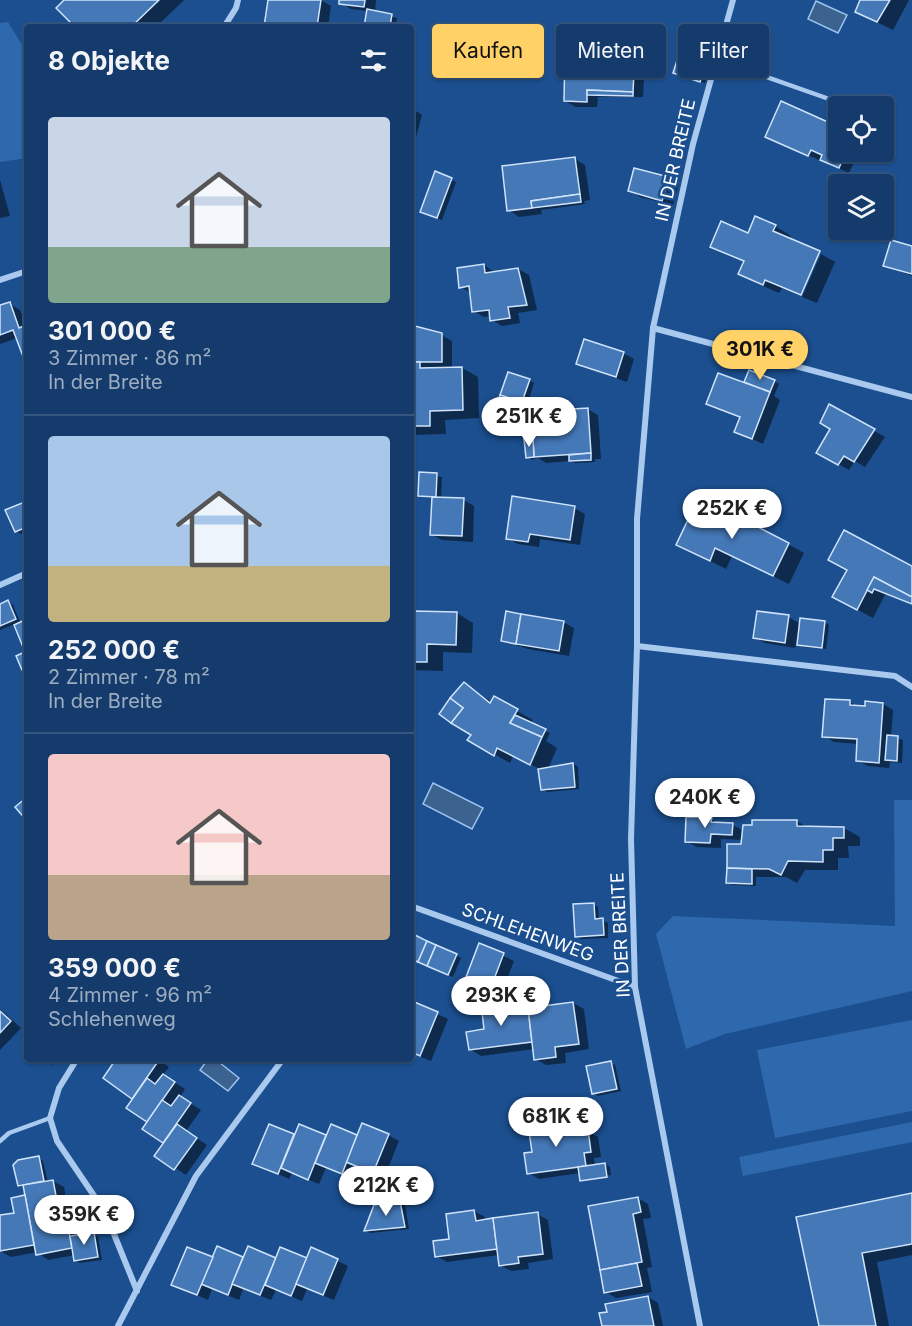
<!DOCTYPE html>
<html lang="de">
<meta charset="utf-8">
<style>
:root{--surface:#143b6b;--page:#214673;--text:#f1f3f6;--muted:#9dadc1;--line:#33557e;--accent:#ffd166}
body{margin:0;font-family:Inter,sans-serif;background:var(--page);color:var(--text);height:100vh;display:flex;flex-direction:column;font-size:22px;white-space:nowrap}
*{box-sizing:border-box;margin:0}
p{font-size:20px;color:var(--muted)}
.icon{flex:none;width:33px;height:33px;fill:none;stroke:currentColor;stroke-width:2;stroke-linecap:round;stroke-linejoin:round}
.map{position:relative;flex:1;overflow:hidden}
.details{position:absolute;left:24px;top:24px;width:390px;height:1038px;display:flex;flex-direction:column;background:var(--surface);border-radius:6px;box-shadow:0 2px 4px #0004,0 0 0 2px var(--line)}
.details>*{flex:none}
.top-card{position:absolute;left:432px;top:24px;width:390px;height:54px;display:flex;gap:12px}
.tools{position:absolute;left:828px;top:96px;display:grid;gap:12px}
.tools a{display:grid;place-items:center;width:66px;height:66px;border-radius:6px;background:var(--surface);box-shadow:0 2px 4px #0004,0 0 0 2px var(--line);font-size:30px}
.price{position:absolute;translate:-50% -51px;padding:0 14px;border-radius:21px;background:#fff;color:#222;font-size:20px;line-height:39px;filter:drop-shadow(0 2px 3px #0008)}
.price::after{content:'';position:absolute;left:50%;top:36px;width:18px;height:14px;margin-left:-9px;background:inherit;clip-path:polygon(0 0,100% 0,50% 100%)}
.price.on{background:var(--accent);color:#111}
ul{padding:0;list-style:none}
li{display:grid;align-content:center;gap:12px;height:318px;padding:0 24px}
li+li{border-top:2px solid var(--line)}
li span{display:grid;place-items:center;height:186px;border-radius:6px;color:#555}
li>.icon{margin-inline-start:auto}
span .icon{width:108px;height:108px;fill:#fffc;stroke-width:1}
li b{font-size:26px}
h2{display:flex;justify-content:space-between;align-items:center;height:72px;padding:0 24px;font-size:26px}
.chip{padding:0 21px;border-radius:6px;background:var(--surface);box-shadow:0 2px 4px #0004,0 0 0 2px var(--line);font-size:21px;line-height:54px}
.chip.on{background:var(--accent);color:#111}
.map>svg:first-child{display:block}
.green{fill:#2e69ad}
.water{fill:#3c6290;stroke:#9cc4f0;stroke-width:1.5}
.shadow{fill:#0007}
.building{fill:#4478b7;stroke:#cfe3fa;stroke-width:1.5}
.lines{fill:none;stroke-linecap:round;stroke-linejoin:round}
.service{stroke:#a9c9ee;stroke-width:4.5}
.minor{stroke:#a9c9ee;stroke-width:6}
.labels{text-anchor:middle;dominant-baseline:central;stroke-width:5;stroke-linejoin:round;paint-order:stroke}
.street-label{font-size:18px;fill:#fff;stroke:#1b4f8f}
</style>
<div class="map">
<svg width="912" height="1326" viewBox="0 0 912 1326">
<rect width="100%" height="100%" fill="#1b4f8f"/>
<g class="green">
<polygon points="8,22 27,53 27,158 0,162 0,23"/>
<polygon points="894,800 912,800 912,991 725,1034 686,1049 656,934 673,916 895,926"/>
<polygon points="912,1020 912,1111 775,1138 757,1050"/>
<polygon points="912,1122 912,1142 743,1176 739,1157"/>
</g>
<g class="water">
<polygon points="816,1 847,15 838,33 808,19"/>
<polygon points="433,783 483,808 472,829 423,804"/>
<polygon points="208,1059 215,1059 239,1078 228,1091 200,1070"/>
</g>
<g class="shadow">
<polygon points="66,0 184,0 156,27 77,27"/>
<polygon points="269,0 321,0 331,6 328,27 265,27"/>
<polygon points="341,0 376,0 375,12 397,18 395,27 365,27 368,11 351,9 341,3"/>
<polygon points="862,0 909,0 893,30 857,12"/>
<polygon points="635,54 645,60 643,97 598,97 597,107 576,107 565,101"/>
<polygon points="708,59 713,61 705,83 674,72"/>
<polygon points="411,108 422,115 411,156"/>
<polygon points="833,120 838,122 838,152 859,152 849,173 778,142 831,125"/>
<polygon points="575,159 585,165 590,200 584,201 585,204 541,210 542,214 519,217 509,210"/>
<polygon points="436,173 456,182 442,220 426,214"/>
<polygon points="668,178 679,184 673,205 640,197 630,190"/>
<polygon points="0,180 10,216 0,218"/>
<polygon points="775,226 791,236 789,240 818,252 799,295 782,288 779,293 756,283 740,274 745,262 712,246"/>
<polygon points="912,247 912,276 885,265"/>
<polygon points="821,254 835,262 817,303 802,297"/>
<polygon points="484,265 494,272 518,269 529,275 537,310 518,313 520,323 502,326 492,320 491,316 484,317 474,311 471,293 461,287"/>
<polygon points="10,304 20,310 27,326 27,365 17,338 0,344 0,307"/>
<polygon points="411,326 441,335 452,341 452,368 462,368 478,377 479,418 445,420 446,434 411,435"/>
<polygon points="623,353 634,359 627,382 578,364"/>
<polygon points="529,380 534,383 526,409 505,403"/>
<polygon points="774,381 779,384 774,396 780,400 763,444 735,431 741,418 708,403 753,385"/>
<polygon points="830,406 885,437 865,467 855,461 849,470 829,459 832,428"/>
<polygon points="587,409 598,415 601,459 595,459 595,462 575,463 571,461 546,463 538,458 532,460 527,457"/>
<polygon points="420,473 442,477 441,499 464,500 474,506 473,542 442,540 431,534 433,498 419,495"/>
<polygon points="27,502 27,532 21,534 16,531"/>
<polygon points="574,508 585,514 580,545 540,539 539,547 518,544 507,538"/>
<polygon points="726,522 788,544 804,553 789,584 732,556 726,569 694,553"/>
<polygon points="912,567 912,603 886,593 873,618 834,597"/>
<polygon points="8,602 13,605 21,624 27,621 27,671 23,669 27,653 15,624 0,630 0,605"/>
<polygon points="457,613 473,623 472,653 443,652 443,671 411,670 411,616"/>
<polygon points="788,617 801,624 824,622 829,625 826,649 803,647 799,644 799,637 797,637 795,648 765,643 755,637"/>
<polygon points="563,622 574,628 569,656 528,649 503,641"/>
<polygon points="464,684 492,702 517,711 533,720 530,724 550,733 546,741 557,748 548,769 573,764 578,767 579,789 547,792 542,789 540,769 513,756 510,763 469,740 474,735"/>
<polygon points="850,702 858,707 883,704 893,710 891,737 903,740 902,763 890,762 889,768 868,766 857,760 859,744 834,742 824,736"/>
<polygon points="711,819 720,824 733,825 744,831 797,821 808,828 844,828 860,837 860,846 848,846 849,858 838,858 838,870 805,870 797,883 786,877 756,877 756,886 733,885 728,883 728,845 742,845 743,840 721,839 721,848 697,847 686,841"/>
<polygon points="594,905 598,907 599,920 608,923 608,938 581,939 576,936"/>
<polygon points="480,945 514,961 499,1000 465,984"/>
<polygon points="411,948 456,955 461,958 453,977 411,959"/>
<polygon points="508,1002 519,1011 573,1003 584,1009 589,1049 565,1053 566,1063 546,1065 536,1059 534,1049 481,1056 470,1049"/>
<polygon points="413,1003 448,1019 431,1061 411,1053"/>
<polygon points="0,1009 21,1028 0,1050"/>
<polygon points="45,1059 58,1059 53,1065"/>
<polygon points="118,1059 157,1059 169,1067 163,1075 185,1089 180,1097 201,1110 186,1131 207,1145 186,1175 156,1155 165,1143 144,1129 149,1122 134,1098 105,1078"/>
<polygon points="252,1059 265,1059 261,1064"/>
<polygon points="610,1063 615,1065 621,1091 598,1096 593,1093"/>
<polygon points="556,1121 566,1127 567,1134 587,1131 598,1137 601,1157 594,1158 595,1166 605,1164 610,1167 611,1175 584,1179 584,1182 580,1173 539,1179 529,1173 534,1153"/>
<polygon points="269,1126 295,1136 300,1126 327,1137 332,1126 358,1137 388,1135 399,1141 384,1178 357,1167 353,1178 326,1168 319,1184 292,1173 289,1179 254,1163"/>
<polygon points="39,1158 43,1161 48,1182 53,1181 64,1187 67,1204 73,1208 79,1236 93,1234 98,1237 102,1260 80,1263 75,1260 75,1255 48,1260 37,1252 11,1257 0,1251 0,1217 16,1214 27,1196 24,1188 19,1185"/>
<polygon points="912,1194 912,1255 877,1262 889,1326 820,1326 798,1218"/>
<polygon points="638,1198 648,1204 651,1218 643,1219 652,1267 647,1268 652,1292 616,1298 606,1292 590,1207"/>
<polygon points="400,1202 405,1205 409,1229 370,1233 365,1230"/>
<polygon points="474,1211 485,1217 485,1221 537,1214 548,1220 553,1259 528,1263 529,1269 511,1271 500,1265 499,1255 447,1262 436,1256"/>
<polygon points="218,1248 244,1259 308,1260 312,1249 348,1266 334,1300 307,1289 302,1301 276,1290 271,1300 243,1289 239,1300 212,1289 208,1300 173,1284 214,1259"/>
<polygon points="648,1297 658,1303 663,1326 603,1326"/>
</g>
<g class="building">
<polygon points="64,0 159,0 131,27 75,27 56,8"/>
<polygon points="268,0 321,0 317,27 264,27"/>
<polygon points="339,0 365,0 364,7 339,4"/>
<polygon points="860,0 890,0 877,22 855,12"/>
<polygon points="367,9 392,14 390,27 364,27"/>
<polygon points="681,48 709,57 700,82 673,73"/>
<polygon points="565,50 635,52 633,92 587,90 587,102 564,101"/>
<polygon points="587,90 633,92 633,96 587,95"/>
<polygon points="781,101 830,123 833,118 838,121 838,152 846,152 839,168 820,160 822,155 811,150 808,156 765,137"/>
<polygon points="575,157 580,194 531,201 532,208 507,211 502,166"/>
<polygon points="634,168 669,177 662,201 628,191"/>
<polygon points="435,171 452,178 437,218 420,212"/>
<polygon points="580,194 581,202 532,208 531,201"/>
<polygon points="755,216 776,225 773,231 820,251 801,295 765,280 763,285 738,274 744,261 710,247 721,221 748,233"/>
<polygon points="891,240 912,246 912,274 883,266"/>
<polygon points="484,264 485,273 518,268 527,305 508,307 510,318 490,321 489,310 472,312 469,286 459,288 457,268"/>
<polygon points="10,302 19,328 26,325 27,367 13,330 0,335 0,305"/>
<polygon points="411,325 442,333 442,362 411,362"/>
<polygon points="584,339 624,352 616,377 576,364"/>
<polygon points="411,362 420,362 420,368 462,367 463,410 430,411 430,426 411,426"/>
<polygon points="749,370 775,380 770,392 744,382"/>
<polygon points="508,372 530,379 522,402 500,395"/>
<polygon points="718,373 770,392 752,439 734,432 740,417 706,404"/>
<polygon points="500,395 522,402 521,408 498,401"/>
<polygon points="829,404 875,429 854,462 844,456 838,465 816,453 830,429 820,423"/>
<polygon points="588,408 591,453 534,457 533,439 524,439 523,412"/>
<polygon points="524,439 533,439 534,457 526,458"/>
<polygon points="591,453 591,460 569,461 569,455"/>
<polygon points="419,472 437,473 436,497 418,496"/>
<polygon points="512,496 575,506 570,540 530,534 528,542 506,539"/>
<polygon points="432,497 464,498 462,536 430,535"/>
<polygon points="27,501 27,527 15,532 5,510"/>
<polygon points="695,505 726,520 729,512 789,543 773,576 715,548 710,561 676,545"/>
<polygon points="844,530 912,566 912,597 874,577 857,610 832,597 847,570 828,560"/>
<polygon points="874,577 912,597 912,604 874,589 872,593 867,590"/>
<polygon points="8,600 16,619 0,626 0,604"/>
<polygon points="413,611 457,612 456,645 427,644 427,662 411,662"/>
<polygon points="506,611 521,614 516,644 501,641"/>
<polygon points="757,611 789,615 785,643 753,638"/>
<polygon points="521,614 564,621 559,651 516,644"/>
<polygon points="800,618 825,621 822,648 797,645"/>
<polygon points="27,619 27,651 25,652 14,625"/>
<polygon points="27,651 27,668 22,670 16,656"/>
<polygon points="464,682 490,703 494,696 518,709 510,723 542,737 530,765 497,748 494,756 467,740 471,735 451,723 463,708 450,698"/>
<polygon points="450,698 463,708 451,723 439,714"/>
<polygon points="825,699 850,700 850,705 865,706 865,701 883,703 879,763 856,761 857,739 822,737"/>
<polygon points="515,715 546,729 542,737 510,723"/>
<polygon points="887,735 898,736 897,761 885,760"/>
<polygon points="573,763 575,787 541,790 538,769"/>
<polygon points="27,797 27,821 15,807"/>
<polygon points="686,817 712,817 711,822 733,823 732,835 711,834 710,843 685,842"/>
<polygon points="752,820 797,820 797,826 844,827 844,838 833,838 833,850 823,850 823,862 788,861 781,875 769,869 727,868 727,844 741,844 743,825 752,825"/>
<polygon points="727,868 752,869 752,884 726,883"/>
<polygon points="594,903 595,919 603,918 604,935 575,937 573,904"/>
<polygon points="415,935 427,941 418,962 411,959 411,944"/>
<polygon points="427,941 436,945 427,966 418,962"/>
<polygon points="479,943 504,953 488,995 463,985"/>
<polygon points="436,945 457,954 448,975 427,966"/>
<polygon points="508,1000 509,1010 528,1008 532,1042 469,1050 466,1032 484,1029 481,1004"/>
<polygon points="412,1001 438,1012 420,1056 411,1052"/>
<polygon points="573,1002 579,1044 555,1047 556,1057 534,1060 528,1008"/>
<polygon points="0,1011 11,1021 0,1033"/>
<polygon points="116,1059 158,1059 159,1060 132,1099 103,1078"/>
<polygon points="611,1061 617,1089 592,1094 586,1066"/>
<polygon points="163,1074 175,1082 147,1122 126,1108 147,1078 155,1084"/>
<polygon points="179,1095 191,1103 163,1143 142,1129 162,1100 171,1106"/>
<polygon points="556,1120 558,1133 588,1129 591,1152 584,1153 586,1166 527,1174 524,1153 532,1152 528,1124"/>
<polygon points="362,1123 389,1134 373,1173 346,1162"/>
<polygon points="177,1124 197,1138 174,1170 154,1156"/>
<polygon points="269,1124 294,1134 278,1174 252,1164"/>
<polygon points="299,1124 326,1135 308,1180 281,1168"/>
<polygon points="331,1124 357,1135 342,1174 315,1163"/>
<polygon points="39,1156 44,1181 18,1186 13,1165 18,1160"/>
<polygon points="605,1163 607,1177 580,1181 578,1167"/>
<polygon points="53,1180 57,1201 63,1200 72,1248 36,1255 23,1185"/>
<polygon points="912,1193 912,1244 862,1253 876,1326 819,1326 796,1217"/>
<polygon points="25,1195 34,1245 0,1251 0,1215 14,1213 11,1198"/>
<polygon points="638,1197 641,1212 633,1214 642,1262 600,1270 588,1206"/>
<polygon points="400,1201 405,1227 364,1231 374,1205"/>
<polygon points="474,1210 476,1221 493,1218 497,1249 435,1257 433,1241 449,1239 446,1214"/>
<polygon points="538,1212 543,1254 518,1257 519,1263 499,1266 493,1218"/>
<polygon points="94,1232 98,1257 74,1261 70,1236"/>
<polygon points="217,1246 243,1257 228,1295 201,1284"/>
<polygon points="248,1246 276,1258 260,1295 232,1284"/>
<polygon points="187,1247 213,1257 197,1295 171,1285"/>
<polygon points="280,1247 307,1258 291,1296 265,1285"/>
<polygon points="311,1247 338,1259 323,1295 296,1284"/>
<polygon points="637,1263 642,1286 604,1293 600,1270"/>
<polygon points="648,1296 654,1326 602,1326 599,1313 607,1312 605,1304"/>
</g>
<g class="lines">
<g class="service">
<polyline points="715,59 849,106"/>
<polyline points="884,119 885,119"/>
<polyline points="0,1141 9,1133 50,1118"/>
</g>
<g class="minor">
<polyline points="224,27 236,8 238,0"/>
<polyline points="0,280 27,271"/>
<polyline points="653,328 912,397"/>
<polyline points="0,585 27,573"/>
<polyline points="637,646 895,676 912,687"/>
<polyline points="411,906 635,987"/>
<polyline points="77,1059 59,1088 50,1118 57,1141 105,1212 137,1291"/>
<polyline points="118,1326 196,1176 283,1059"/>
<polyline points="700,1326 635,987 631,839 637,646 637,519 653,328 693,144 733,0"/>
</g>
</g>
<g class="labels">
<g class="street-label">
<text transform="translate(675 160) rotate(-77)">IN DER BREITE</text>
<text transform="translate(528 932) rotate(20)">SCHLEHENWEG</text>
<text transform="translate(620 935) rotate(-93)">IN DER BREITE</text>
</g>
</g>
</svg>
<div class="tools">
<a><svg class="icon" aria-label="locate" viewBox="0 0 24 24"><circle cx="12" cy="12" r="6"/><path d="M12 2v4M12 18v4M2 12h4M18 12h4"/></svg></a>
<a><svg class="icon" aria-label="layers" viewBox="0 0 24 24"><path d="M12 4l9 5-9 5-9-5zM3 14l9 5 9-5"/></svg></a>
</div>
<b class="price on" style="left:760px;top:381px">301K €</b>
<b class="price" style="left:529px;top:448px">251K €</b>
<b class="price" style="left:732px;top:540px">252K €</b>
<b class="price" style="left:705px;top:829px">240K €</b>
<b class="price" style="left:501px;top:1027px">293K €</b>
<b class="price" style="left:556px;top:1148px">681K €</b>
<b class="price" style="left:386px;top:1217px">212K €</b>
<b class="price" style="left:84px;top:1246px">359K €</b>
<div class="top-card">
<a class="chip on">Kaufen</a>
<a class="chip">Mieten</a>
<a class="chip">Filter</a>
</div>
<section class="details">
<h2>8 Objekte<svg class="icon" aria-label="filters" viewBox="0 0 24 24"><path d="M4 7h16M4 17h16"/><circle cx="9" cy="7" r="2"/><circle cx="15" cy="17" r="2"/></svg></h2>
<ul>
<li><span style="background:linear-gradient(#c9d6e8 70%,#7fa58c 0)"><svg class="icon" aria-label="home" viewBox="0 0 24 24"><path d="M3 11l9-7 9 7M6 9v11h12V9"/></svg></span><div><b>301 000 €</b><p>3 Zimmer · 86 m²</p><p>In der Breite</p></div></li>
<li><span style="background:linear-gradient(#a9c7e8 70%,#c2b280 0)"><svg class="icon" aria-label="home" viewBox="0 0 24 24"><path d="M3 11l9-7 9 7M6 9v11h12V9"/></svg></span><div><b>252 000 €</b><p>2 Zimmer · 78 m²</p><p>In der Breite</p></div></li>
<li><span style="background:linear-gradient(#f6c9c9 65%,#b9a48a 0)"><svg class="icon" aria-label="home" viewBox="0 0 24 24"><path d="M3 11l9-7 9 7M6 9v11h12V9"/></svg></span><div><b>359 000 €</b><p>4 Zimmer · 96 m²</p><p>Schlehenweg</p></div></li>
</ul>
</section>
</div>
